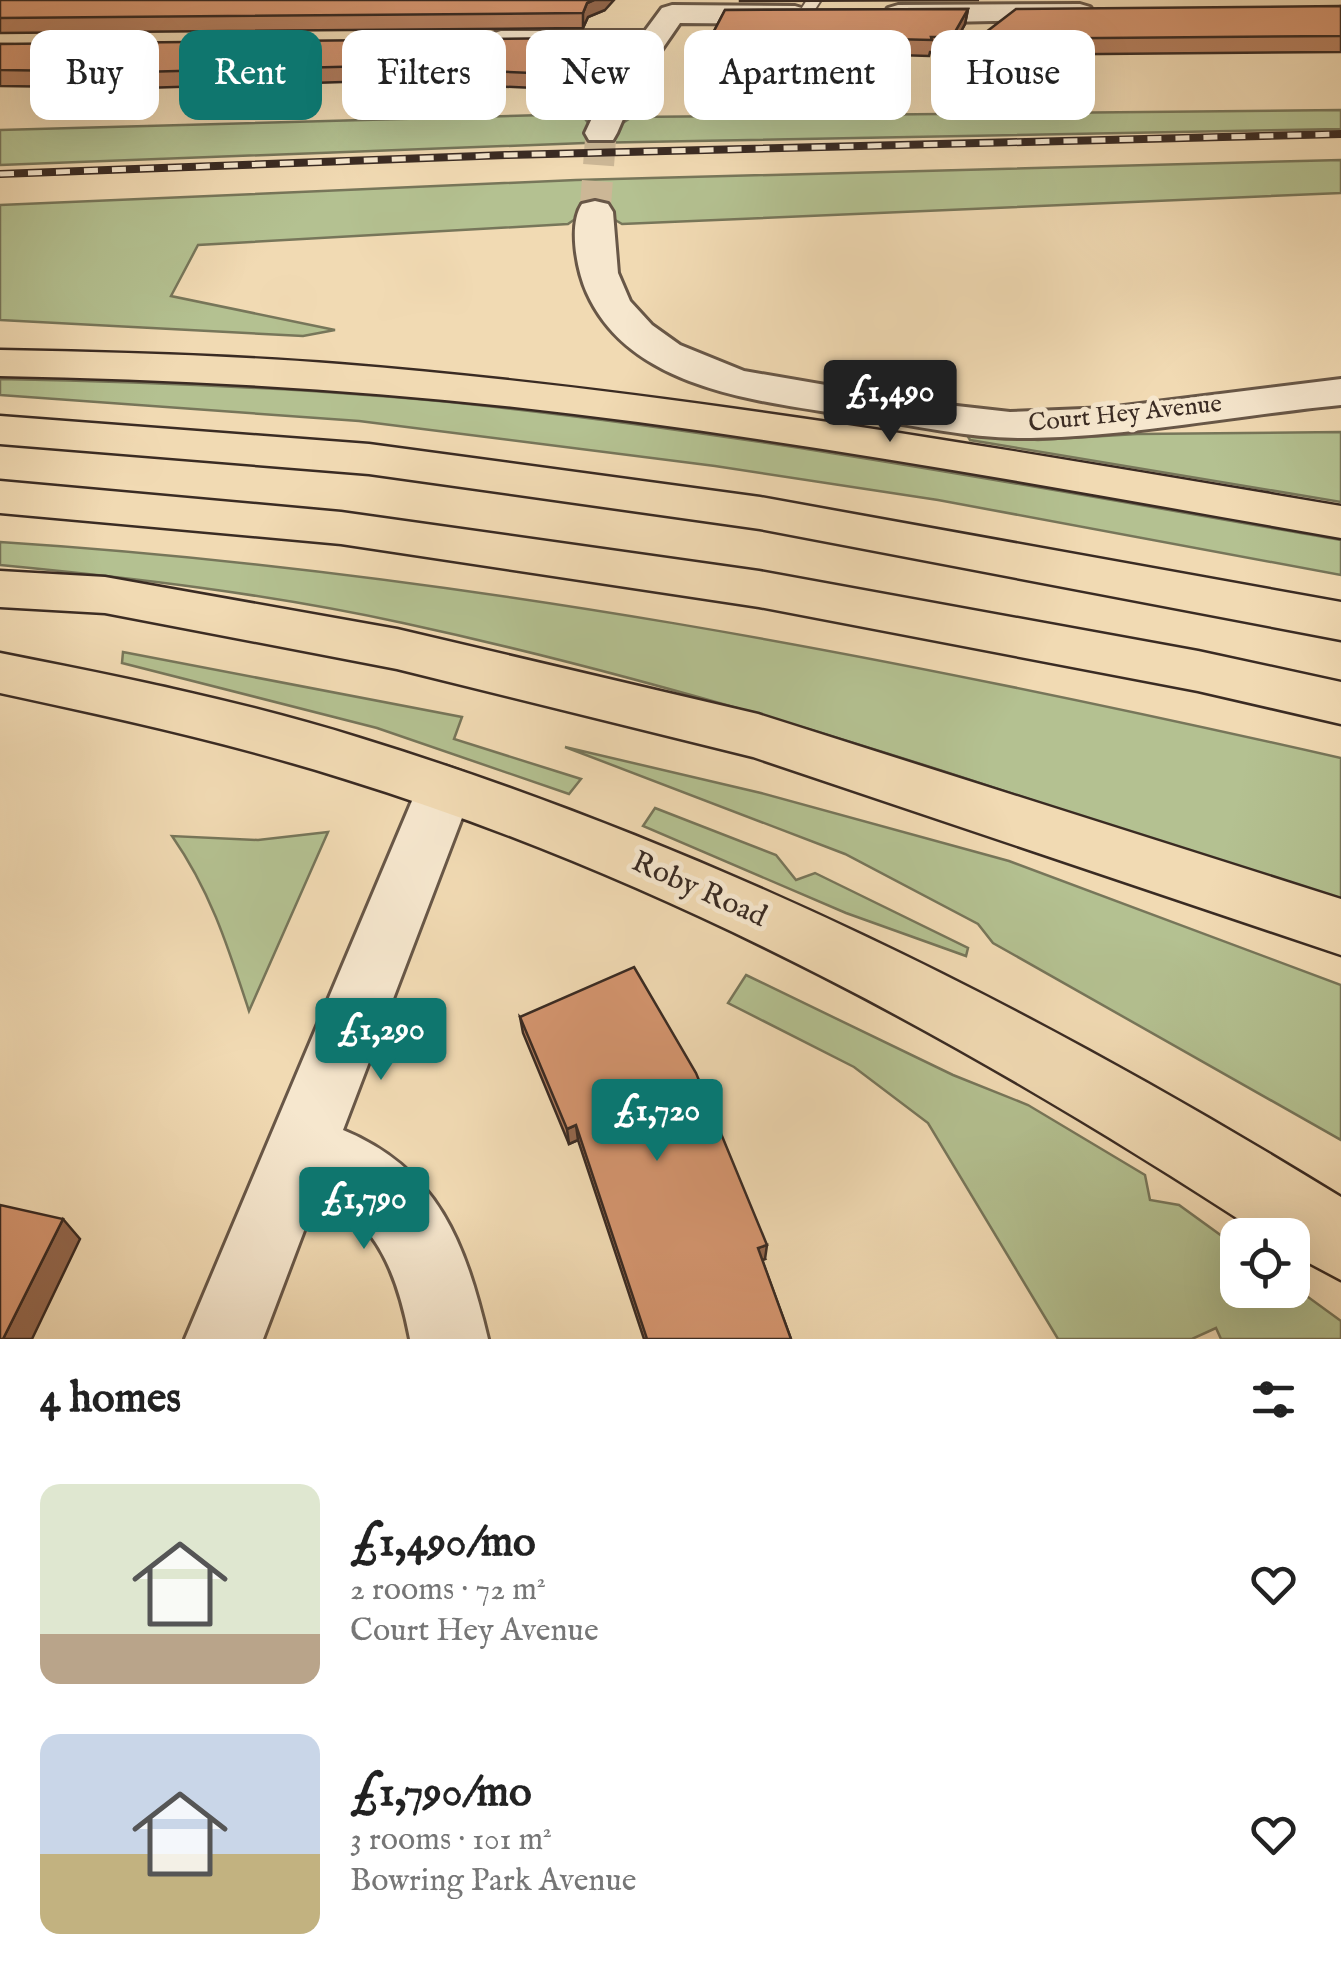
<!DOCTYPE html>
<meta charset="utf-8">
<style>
:root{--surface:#fff;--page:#f6f6f6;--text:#222;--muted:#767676;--accent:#0f766e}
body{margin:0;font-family:"IM FELL English",serif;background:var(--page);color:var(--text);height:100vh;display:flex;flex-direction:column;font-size:38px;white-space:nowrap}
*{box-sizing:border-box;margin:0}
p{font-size:32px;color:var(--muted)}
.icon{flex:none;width:55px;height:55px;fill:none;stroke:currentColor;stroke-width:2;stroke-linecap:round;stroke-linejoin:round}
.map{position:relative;height:1339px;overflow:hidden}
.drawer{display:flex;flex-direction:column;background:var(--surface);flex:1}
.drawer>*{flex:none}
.hud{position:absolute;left:30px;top:30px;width:1282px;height:90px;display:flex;gap:20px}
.buttons{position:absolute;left:1220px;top:1218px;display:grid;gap:20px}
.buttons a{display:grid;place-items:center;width:90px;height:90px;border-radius:20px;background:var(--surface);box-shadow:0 10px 40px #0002;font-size:50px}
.price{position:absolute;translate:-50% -85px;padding:0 22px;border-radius:10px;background:var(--accent);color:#fff;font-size:32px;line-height:65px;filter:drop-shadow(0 2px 5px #0008)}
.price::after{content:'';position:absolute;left:50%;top:60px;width:30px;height:22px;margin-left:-15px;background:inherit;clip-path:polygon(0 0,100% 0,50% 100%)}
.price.active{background:#222;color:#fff}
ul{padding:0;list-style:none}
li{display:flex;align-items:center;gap:30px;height:250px;padding:0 40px}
li span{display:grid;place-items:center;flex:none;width:280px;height:200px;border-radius:20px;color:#555}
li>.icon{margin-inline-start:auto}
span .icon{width:120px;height:120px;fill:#fffc;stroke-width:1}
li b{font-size:42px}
h2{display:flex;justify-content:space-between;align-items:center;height:120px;padding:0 40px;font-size:42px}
.pill{padding:0 35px;border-radius:20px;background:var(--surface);box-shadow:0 10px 40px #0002;font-size:35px;line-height:90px}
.pill.active{background:var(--accent);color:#fff}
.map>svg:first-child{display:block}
.green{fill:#b4c191;stroke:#77765a;stroke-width:2.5}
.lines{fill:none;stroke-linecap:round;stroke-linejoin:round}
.street-tunnel{stroke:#ccb796;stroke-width:31;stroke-dasharray:31 16;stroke-linecap:butt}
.lane-casing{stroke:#685747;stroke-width:4}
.street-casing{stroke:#685747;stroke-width:6}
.primary-casing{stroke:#3a2b23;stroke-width:5}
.highway-casing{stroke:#3a2b23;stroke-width:5}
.lane{fill:#f6e7ce;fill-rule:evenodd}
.street{fill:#f6e7ce;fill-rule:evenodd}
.primary{fill:#f1dab3;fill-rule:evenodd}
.highway{fill:#f1dab3;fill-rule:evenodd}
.rail-casing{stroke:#3a2b23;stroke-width:8}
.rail{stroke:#f6e7ce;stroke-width:5;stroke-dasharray:14;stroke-linecap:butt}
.wall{fill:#b6805f;stroke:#3a2b23;stroke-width:2.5}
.shaded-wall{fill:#94684e;stroke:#3a2b23;stroke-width:2.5}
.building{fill:#d4956f;stroke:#3a2b23;stroke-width:2.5}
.labels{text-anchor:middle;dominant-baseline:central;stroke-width:10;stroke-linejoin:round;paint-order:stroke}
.far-street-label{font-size:25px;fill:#3a2b23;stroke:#f6e7ce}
.street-label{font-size:30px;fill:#3a2b23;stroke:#f6e7ce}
</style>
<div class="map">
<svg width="1341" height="1339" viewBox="0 0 1341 1339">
<rect width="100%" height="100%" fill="#f1dab3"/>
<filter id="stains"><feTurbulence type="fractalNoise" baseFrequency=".002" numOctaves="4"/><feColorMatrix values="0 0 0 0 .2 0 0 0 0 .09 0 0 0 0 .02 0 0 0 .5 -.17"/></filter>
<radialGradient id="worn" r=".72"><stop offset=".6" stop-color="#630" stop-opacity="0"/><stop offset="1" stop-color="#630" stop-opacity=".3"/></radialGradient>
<g class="green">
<polygon points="1341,110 1341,129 585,143 0,165 0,130 581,114 590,125 618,126 632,117"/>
<path d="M1341,160V193L622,224C602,211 587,209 568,224L198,245L171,296L335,330L303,336L0,320V205L576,180Z"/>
<path d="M0,379C156,382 312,388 468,404C760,435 1051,490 1341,540V575L938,500L715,466L359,421L0,395Z"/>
<polygon points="1341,432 1341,502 970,440 967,435 1038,440 1137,434"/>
<path d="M0,542C452,571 900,658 1341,758V906C1033,798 722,692 403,623C270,594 135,578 0,565Z"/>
<polygon points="123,652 462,717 454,739 581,779 569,794 377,728 122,663"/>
<polygon points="565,747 761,793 1009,861 1341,985 1341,1140 993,943 978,924 845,854"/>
<polygon points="655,808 776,855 796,880 815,873 968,948 966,956 846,913 643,826"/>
<path d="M328,832L249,1011C228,947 211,892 172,836L258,840Z"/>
<polygon points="746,975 953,1075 1028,1105 1145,1175 1150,1200 1179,1205 1237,1247 1238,1290 1292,1290 1293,1286 1341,1321 1341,1339 1221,1339 1216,1328 1192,1339 1058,1339 928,1123 854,1067 728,1003"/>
</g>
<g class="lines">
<polyline class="street-tunnel" points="595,212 601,133"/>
<defs>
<polygon id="lane" points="807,0 821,0 810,17 805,18 798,14"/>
<g id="street">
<polygon points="387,0 415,0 385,47 365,47 360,41"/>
<polygon points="1080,4 1090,7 1094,13 1090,19 898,23 888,20 884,14 888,8 898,5"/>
<polygon points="672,5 795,6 805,9 809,15 805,21 795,24 680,23 638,84 617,133 613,140 589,140 585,133 608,84 632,49 501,49 491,46 486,40 491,34 501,31 645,31 662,8"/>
<path d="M595,201L608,204L613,212L618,273L630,301L652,325L680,345L744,371L930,403L1010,412L1108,408L1341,379V405C1238,415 1135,436 1031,438C975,439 921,427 866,418C771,402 632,394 587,293C577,271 568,225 582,204Z"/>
<path d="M445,766L465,773L473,789L343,1130C439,1170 465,1243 488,1339H410C398,1277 379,1223 319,1191L263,1339H185L417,789L425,773Z"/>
</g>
<path id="primary" d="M0,653C121,677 242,701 360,738C708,845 1031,1006 1341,1197V1280L1292,1254V1235H1263C977,1048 672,880 345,779C231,743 116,718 0,693Z"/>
<g id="highway">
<path d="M0,350C113,352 226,355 339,364C676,391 1009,450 1341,506V538C1063,489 786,437 505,406C337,388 169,379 0,376Z"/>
<polygon points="0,416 369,444 760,497 1341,602 1341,640 760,529 369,474 0,444"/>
<polygon points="0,481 341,512 759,571 1198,651 1341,682 1341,724 1198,691 759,607 341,544 0,513"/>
<polygon points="0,571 105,577 397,629 758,714 1341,899 1341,955 753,757 397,669 105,613 0,607"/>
</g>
</defs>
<use href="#lane" class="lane-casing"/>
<use href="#street" class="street-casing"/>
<use href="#primary" class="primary-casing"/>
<use href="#highway" class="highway-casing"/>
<use href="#lane" class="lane"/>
<use href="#street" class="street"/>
<use href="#primary" class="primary"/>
<use href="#highway" class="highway"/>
<defs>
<polyline id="rail" points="0,174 506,155 1341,134"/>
</defs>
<use href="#rail" class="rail-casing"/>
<use href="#rail" class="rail"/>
</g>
<g class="wall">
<polygon points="0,0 605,10 588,17 583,28 0,33"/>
<polygon points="740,0 979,0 740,1"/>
<polygon points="1341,6 1341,52 974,55 977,39"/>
<polygon points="968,9 965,24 949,53 930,52 929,56 764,51 740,104 687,99 687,83 725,10"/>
<polygon points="0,44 572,53 557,89 376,81 143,88 0,86"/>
<polygon points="520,1017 765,1259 762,1260 791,1339 644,1339 578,1140 569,1144 523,1033"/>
</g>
<g class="shaded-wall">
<polygon points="594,0 614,0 605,10 588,17 583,28 583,13 587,3"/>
<polygon points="968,9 965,24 949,53 952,37"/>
<polygon points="764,36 764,51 740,104 741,88"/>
<polygon points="571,38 572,53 557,89 556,74"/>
<polygon points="576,1125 578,1140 569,1144 567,1129"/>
<polygon points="63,1219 80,1239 32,1339 3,1339"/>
<polygon points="767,1245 765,1259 756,1262 758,1248"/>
</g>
<g class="building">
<polygon points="0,0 594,0 587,3 583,13 0,18"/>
<polygon points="1341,6 1341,36 977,39 1016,9"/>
<polygon points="968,9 952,37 931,37 932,40 764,36 741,88 687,83 725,10"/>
<polygon points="571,38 556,74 374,66 139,72 0,70 0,44"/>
<polygon points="634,967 696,1073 767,1245 758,1248 791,1339 647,1339 576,1125 567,1129 520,1017"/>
<polygon points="0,1205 63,1219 3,1339 0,1339"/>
</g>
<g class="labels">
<g class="far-street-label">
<text transform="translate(1125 414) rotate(-6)">Court Hey Avenue</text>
</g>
<g class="street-label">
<text transform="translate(699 890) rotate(24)">Roby Road</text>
</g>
</g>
<rect width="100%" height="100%" filter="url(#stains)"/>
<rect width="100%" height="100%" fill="url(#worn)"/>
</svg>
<div class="buttons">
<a><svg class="icon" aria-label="locate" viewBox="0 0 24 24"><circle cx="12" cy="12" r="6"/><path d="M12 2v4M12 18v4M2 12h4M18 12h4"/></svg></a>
</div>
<b class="price active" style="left:890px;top:445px">£1,490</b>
<b class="price" style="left:381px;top:1083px">£1,290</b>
<b class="price" style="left:657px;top:1164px">£1,720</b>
<b class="price" style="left:364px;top:1252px">£1,790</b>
<div class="hud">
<a class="pill">Buy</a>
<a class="pill active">Rent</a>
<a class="pill">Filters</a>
<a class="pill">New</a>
<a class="pill">Apartment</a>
<a class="pill">House</a>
</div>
</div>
<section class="drawer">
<h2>4 homes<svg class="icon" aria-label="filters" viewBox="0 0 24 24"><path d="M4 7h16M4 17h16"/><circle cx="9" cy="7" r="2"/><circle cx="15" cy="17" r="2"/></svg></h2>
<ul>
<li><span style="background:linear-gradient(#dfe7d0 75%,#b9a48a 0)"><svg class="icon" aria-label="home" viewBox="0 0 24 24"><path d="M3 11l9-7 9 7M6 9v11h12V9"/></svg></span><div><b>£1,490/mo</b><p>2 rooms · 72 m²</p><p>Court Hey Avenue</p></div><svg class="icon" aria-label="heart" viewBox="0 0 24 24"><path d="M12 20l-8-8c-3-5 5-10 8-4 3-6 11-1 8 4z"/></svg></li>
<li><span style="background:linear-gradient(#c9d6e8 60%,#c2b280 0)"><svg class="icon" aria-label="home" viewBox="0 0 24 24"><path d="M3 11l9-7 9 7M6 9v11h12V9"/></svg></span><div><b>£1,790/mo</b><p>3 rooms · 101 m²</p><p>Bowring Park Avenue</p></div><svg class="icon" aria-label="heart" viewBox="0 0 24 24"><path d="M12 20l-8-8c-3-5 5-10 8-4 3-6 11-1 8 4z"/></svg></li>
</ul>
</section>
